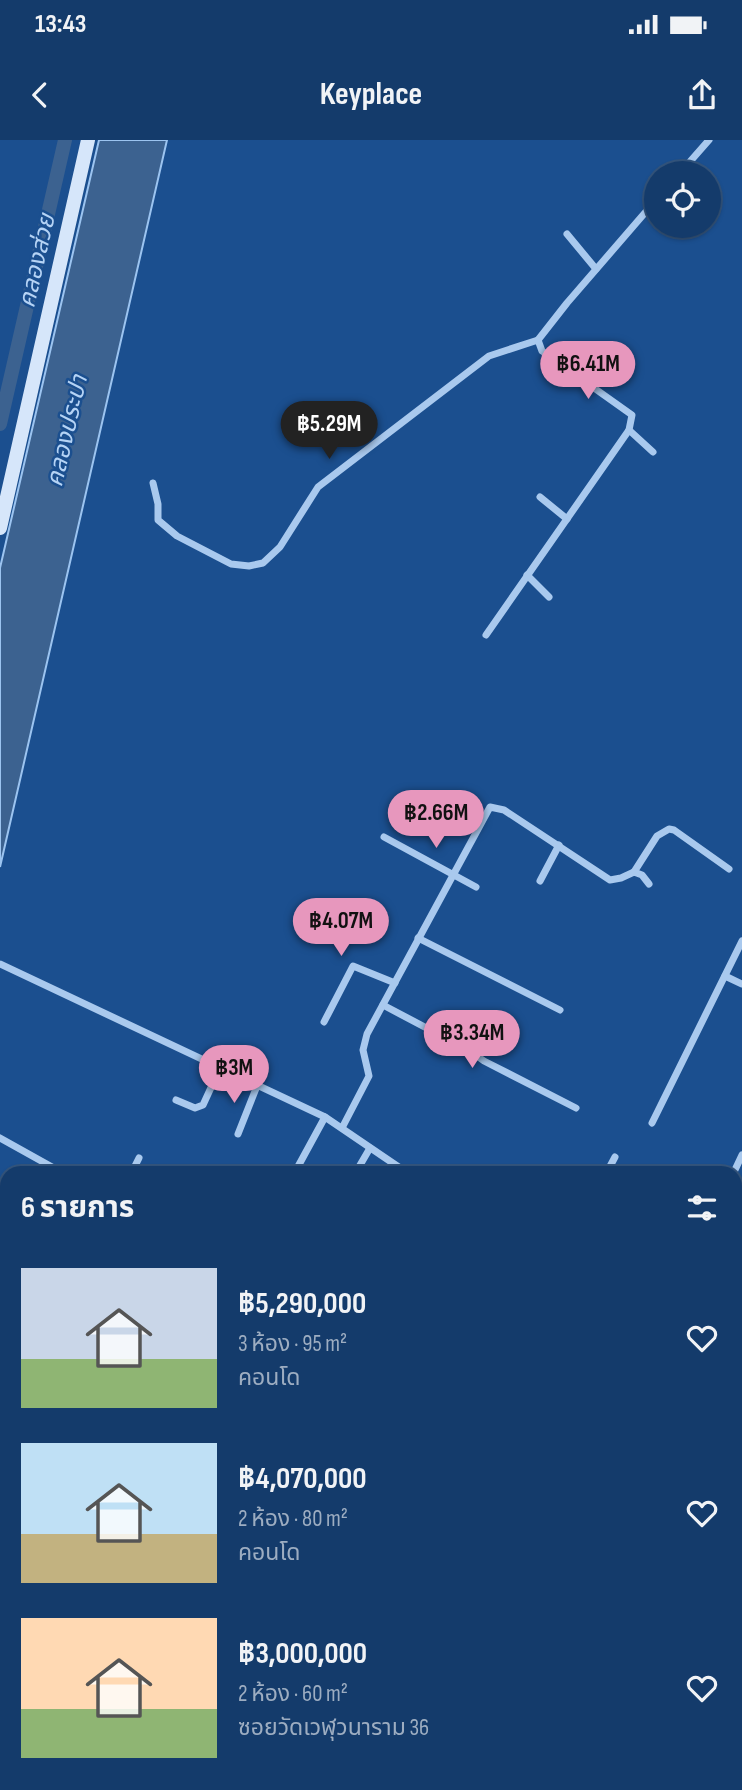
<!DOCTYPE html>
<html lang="th">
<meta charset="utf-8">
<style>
:root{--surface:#143b6b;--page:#214673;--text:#f1f3f6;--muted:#9dadc1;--line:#33557e;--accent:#e797bd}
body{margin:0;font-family:"Sofia Sans Condensed","Noto Sans Thai",sans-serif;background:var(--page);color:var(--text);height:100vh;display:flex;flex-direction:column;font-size:26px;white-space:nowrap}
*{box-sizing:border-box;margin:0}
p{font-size:23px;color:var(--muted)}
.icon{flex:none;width:38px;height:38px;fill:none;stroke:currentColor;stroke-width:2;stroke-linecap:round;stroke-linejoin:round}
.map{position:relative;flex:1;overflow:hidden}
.side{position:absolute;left:0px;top:1026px;width:742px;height:625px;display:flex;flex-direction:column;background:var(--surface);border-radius:21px 21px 0 0;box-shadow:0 2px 5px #0004,0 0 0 2px var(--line)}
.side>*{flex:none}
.controls{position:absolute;left:644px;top:21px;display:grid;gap:14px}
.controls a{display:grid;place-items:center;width:77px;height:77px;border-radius:50%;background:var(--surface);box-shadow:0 2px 5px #0004,0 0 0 2px var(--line);font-size:35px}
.price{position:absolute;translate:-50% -60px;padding:0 16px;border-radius:24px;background:var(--accent);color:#111;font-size:23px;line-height:46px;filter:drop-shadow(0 2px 4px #0008)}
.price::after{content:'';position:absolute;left:50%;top:42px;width:21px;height:16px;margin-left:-10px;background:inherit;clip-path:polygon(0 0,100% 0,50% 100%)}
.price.active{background:#222;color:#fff}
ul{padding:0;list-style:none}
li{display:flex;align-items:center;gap:21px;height:175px;padding:0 21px}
li span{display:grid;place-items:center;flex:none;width:196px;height:140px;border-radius:0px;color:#555}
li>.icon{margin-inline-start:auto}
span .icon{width:84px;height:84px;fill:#fffc;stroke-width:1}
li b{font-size:30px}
h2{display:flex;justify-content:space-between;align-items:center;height:84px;padding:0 21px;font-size:30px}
.status{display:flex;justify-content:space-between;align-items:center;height:49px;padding:0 35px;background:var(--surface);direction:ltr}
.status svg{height:19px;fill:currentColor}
header{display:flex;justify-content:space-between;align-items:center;height:91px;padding:0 21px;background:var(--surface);font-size:32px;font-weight:700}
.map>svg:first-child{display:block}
.water{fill:#3c6290;stroke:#9cc4f0;stroke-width:2}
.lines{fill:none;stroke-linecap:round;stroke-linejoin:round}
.canal{stroke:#3c6290;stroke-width:14}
.lane{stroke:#a9c9ee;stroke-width:5}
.street{stroke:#a9c9ee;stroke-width:7}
.secondary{stroke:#d6e6fa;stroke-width:14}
.labels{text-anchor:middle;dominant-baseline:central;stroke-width:5;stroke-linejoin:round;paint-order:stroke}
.water-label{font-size:24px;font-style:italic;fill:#b5d3f5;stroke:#1b4f8f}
</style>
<div class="status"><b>13:43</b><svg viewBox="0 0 49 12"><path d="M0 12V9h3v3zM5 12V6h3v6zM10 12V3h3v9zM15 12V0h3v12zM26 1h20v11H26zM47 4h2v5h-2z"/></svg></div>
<header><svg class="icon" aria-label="back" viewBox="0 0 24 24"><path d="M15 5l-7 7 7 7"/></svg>Keyplace<svg class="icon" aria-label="share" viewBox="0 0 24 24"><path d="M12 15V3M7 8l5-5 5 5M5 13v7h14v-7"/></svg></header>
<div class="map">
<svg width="742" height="1650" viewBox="0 0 742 1650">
<rect width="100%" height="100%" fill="#1b4f8f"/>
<polygon class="water" points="99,0 167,0 0,727 0,428"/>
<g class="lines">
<polyline class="canal" points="0,284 65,0"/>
<polyline class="lane" points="0,1472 7,1475"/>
<g class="street">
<polyline points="680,33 709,0"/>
<polyline points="567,94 596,129"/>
<polyline points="629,290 653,312"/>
<polyline points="153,343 158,364 158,380 177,396 231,424 249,426 263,423 280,407 318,347 489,216 538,200"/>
<polyline points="540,357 567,379"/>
<polyline points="527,435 549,457"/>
<polyline points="486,495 629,290 632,275 542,211 538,200 567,163 656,60"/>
<polyline points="384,697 476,747"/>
<polyline points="634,732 657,696 669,689 674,690 729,729"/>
<polyline points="540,741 559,705"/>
<polyline points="418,798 560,870"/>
<polyline points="0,824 325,977 406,1032"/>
<polyline points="725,836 742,844"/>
<polyline points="383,865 470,911 484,921 576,968"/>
<polyline points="324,882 353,826 395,843"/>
<polyline points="176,960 195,968 203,965 220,928"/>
<polyline points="652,983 742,801"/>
<polyline points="342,988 369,936 363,910 367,894 490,667 504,670 610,740 621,738 634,732 642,735 649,744"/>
<polyline points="238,994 257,946"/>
<polyline points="0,998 61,1032"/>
<polyline points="132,1032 139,1018"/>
<polyline points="295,1032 325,977"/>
<polyline points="356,1032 370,1008"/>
<polyline points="607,1032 615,1017"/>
<polyline points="734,1032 742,1015"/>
<polyline points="735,1046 742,1052"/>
<polyline points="0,1088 7,1091"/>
<polyline points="0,1135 7,1139"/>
<polyline points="735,1264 742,1269"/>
<polyline points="0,1299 7,1305"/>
<polyline points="735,1366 742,1355"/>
<polyline points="0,1381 7,1376"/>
<polyline points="0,1429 7,1430"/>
<polyline points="735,1501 742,1490"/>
<polyline points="0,1606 7,1608"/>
<polyline points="727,1643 740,1650"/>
<polyline points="431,1644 488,1650"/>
<polyline points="590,1650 594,1643"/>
</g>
<polyline class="secondary" points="0,388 88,0"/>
</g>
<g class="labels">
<g class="water-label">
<text transform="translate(37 121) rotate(-77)">คลองส่วย</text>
<text transform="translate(67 291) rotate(-77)">คลองประปา</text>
</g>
</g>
</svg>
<div class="controls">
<a><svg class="icon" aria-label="locate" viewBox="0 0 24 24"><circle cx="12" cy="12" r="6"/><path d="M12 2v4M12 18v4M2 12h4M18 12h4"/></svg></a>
</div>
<b class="price" style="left:588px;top:261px">฿6.41M</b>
<b class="price active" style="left:329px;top:321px">฿5.29M</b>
<b class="price" style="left:436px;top:710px">฿2.66M</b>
<b class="price" style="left:341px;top:818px">฿4.07M</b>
<b class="price" style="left:472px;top:930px">฿3.34M</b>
<b class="price" style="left:234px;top:965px">฿3M</b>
<section class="side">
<h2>6 รายการ<svg class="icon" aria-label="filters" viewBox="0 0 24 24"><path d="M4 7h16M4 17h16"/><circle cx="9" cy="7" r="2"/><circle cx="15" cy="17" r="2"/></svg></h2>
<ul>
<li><span style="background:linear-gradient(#c9d6e8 65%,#8fb573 0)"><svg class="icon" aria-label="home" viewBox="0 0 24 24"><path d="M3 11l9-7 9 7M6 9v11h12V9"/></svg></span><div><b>฿5,290,000</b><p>3 ห้อง · 95 m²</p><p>คอนโด</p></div><svg class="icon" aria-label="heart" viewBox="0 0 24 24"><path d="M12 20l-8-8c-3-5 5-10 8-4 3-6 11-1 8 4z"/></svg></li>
<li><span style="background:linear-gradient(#bfe0f5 65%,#c2b280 0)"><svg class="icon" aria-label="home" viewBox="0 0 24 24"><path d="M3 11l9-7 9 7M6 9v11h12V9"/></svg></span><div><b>฿4,070,000</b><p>2 ห้อง · 80 m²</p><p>คอนโด</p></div><svg class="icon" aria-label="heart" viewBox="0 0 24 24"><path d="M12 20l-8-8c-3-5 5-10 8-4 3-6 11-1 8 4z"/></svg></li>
<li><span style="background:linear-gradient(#ffd9b3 65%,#8fb573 0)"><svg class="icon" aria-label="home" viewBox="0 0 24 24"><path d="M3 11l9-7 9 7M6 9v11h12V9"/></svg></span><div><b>฿3,000,000</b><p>2 ห้อง · 60 m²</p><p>ซอยวัดเวฬุวนาราม 36</p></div><svg class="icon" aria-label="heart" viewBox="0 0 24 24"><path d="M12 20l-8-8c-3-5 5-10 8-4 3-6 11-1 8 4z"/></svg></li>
</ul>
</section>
</div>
